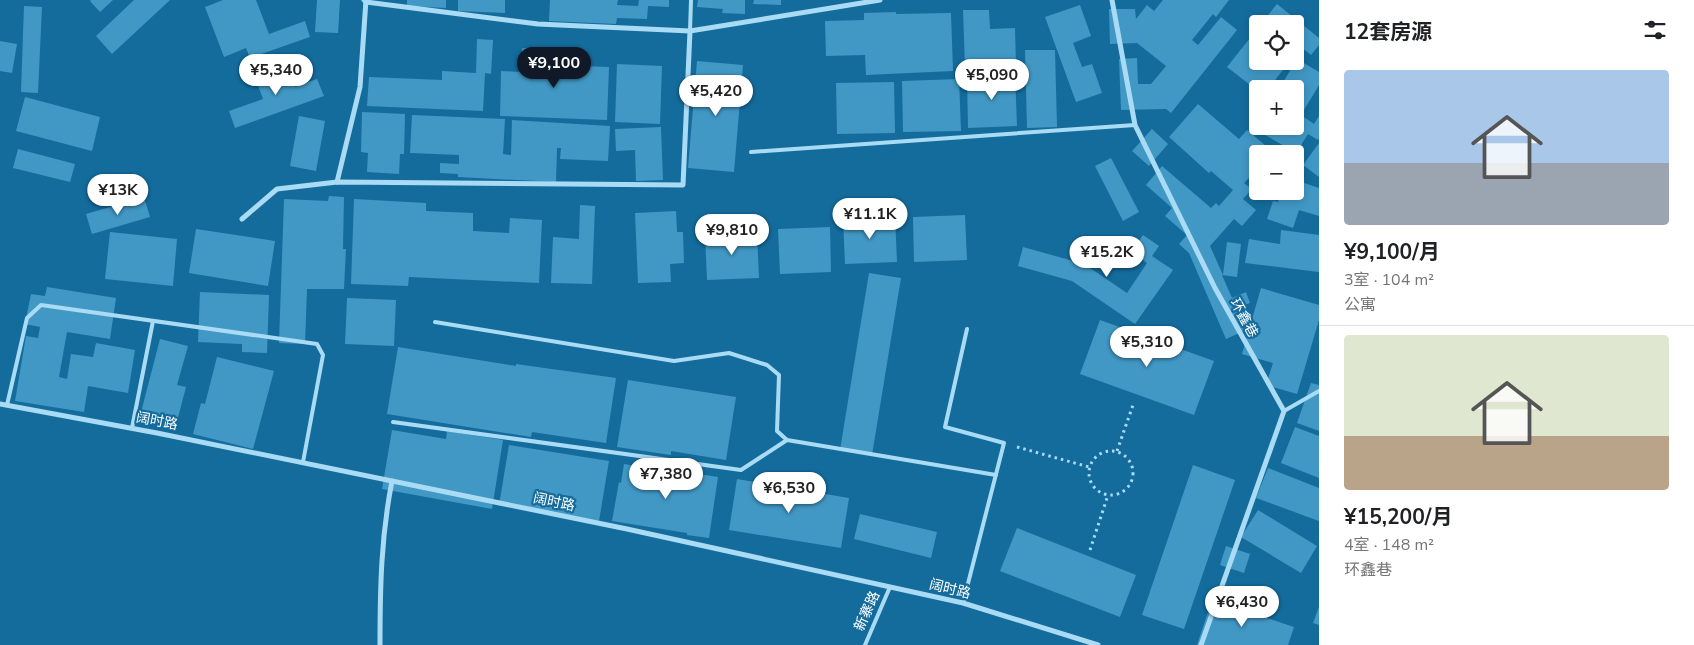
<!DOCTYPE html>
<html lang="zh">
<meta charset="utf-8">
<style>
:root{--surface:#fff;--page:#f6f6f6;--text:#202124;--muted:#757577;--line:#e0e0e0;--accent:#111827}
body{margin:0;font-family:"Nunito Sans","Noto Sans SC",sans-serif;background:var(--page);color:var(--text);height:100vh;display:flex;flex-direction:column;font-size:19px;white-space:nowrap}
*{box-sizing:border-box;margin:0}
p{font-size:16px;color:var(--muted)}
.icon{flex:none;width:28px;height:28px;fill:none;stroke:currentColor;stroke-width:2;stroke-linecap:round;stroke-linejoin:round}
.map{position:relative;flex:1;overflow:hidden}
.sheet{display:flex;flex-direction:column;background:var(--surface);width:375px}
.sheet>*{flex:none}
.controls{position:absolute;left:1249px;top:15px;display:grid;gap:10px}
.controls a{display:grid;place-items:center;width:55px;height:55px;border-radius:5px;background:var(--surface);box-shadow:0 2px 8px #0003;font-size:25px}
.price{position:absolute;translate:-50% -42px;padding:0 11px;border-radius:18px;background:#fff;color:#222;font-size:16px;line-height:32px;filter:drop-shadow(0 1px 2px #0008)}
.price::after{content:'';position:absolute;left:50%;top:30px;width:15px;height:11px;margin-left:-8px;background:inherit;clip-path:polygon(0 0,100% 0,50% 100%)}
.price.current{background:var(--accent);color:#fff}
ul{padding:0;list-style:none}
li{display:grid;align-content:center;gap:10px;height:265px;padding:0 25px}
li+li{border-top:1px solid var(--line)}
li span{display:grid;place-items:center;height:155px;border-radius:5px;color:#555}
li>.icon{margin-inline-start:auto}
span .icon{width:90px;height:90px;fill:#fffc;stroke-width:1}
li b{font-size:21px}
h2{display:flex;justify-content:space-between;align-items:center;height:60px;padding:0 25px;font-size:21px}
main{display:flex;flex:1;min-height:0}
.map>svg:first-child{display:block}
.building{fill:#4198c5}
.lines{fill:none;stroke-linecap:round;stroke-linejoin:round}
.path{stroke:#aadbf4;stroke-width:3;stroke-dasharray:2.5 4;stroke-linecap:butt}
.lane{stroke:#aadbf4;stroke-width:4}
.street{stroke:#aadbf4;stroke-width:5}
.labels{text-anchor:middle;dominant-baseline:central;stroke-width:4.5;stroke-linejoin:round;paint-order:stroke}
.street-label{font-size:14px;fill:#fff;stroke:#146c9d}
</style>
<main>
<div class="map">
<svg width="1319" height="645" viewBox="0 0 1319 645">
<rect width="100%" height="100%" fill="#146c9d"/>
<g class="building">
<polygon points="91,0 113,0 100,12 90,1"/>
<polygon points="134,0 170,0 112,54 96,36"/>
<polygon points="223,0 256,0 269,34 305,21 310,37 250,58 246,48 224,57 205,7"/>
<polygon points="317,0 340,0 338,33 315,32"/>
<polygon points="407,0 446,0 446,8 407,6"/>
<polygon points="458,0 505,0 505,13 458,11"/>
<polygon points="550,0 618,0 617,5 638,6 639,0 669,0 669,7 648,6 647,19 617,18 616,24 549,21"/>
<polygon points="698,0 745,0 745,14 722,13 723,9 697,7"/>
<polygon points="754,0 781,0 781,5 753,4"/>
<polygon points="1163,0 1229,0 1216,17 1213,14 1192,40 1198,45 1221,17 1237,30 1171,113 1166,109 1121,110 1119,59 1137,58 1138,84 1151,84 1166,66 1137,43 1110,44 1109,9 1135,9 1136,19 1147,5 1154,11"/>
<polygon points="1277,4 1319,38 1319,45 1311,55 1301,47 1295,55 1295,24 1261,24"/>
<polygon points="1080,5 1091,36 1073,43 1082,67 1092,64 1102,93 1076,102 1045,17"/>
<polygon points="24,6 42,7 38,93 21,92"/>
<polygon points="963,10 989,10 990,29 1015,28 1016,66 965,67"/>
<polygon points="896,12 896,14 951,13 953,71 866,75 865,55 826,56 825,21 864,20 864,13"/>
<polygon points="1258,28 1258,61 1290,61 1268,89 1258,89 1258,91 1227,67"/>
<polygon points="477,39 493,40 491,74 485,73 483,111 367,106 369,77 442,80 442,71 476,73"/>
<polygon points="0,41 17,44 12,73 0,71"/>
<polygon points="522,48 552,49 552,65 609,67 607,120 500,116 501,71 520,72"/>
<polygon points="1025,50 1055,50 1057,127 1027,128"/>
<polygon points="1297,59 1319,72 1319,85 1301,115 1314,124 1319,116 1319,138 1318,140 1308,134 1296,153 1255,129 1257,126 1295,126 1295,89 1279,89"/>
<polygon points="697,61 743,65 734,172 688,168"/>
<polygon points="287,63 295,87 317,79 324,96 235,128 229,111 263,99 254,75"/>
<polygon points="617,64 662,66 660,124 615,122"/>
<polygon points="1015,74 1017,126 968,128 967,76"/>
<polygon points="959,79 961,131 903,132 902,81"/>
<polygon points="894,82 895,133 837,134 836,83"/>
<polygon points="25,97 100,117 92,151 16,131"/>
<polygon points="1198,104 1239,139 1247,130 1272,151 1274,148 1280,154 1258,154 1258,185 1249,178 1244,183 1252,189 1243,199 1256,210 1242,226 1234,219 1210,246 1223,275 1227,242 1241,244 1237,277 1222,275 1232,298 1246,292 1250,303 1237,308 1246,330 1226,339 1189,253 1179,244 1187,235 1165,216 1172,208 1146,185 1162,166 1211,208 1216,203 1219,206 1233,190 1211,171 1209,173 1169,137"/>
<polygon points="362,112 405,114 404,154 400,154 399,174 367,172 368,153 361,152"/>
<polygon points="412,115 505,119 503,154 511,155 512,120 610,126 608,161 560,159 561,148 557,148 556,182 458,177 458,174 440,173 440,163 459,164 459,155 410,153"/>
<polygon points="299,116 325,121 316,171 290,166"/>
<polygon points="661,127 663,180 636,181 635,150 616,151 615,129"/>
<polygon points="1152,129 1168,144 1149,166 1132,151"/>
<polygon points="1319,143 1319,177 1303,165"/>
<polygon points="18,149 75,164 70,182 13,168"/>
<polygon points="1111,158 1139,212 1123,221 1095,166"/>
<polygon points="1295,180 1319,188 1319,216 1299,210 1293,228 1267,219 1273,201 1278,202 1282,191 1295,191"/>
<polygon points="329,196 344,197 343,249 346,249 344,289 307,289 305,344 279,343 284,199 328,201"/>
<polygon points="144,197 150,217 92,234 86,214"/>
<polygon points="354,199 426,203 426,211 473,213 473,231 509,233 510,218 542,220 539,283 409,277 408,286 351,284"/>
<polygon points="580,205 595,206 592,284 551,283 553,237 579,239"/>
<polygon points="676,211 677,232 683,232 684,263 670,264 671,282 638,283 635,213"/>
<polygon points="965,215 967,260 914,262 913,217"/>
<polygon points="895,217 897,262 845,264 843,219"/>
<polygon points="830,227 831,272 780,274 778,229"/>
<polygon points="196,229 275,241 268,286 189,273"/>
<polygon points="1281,230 1319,235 1319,272 1245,263 1249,239 1280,244"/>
<polygon points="110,232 177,239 173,286 105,279"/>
<polygon points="757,233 759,278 707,280 705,235"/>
<polygon points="1143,235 1159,246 1152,256 1173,270 1135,324 1072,281 1018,266 1023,247 1084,264 1127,293 1147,263 1131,252"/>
<polygon points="869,273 901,278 872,455 840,450"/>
<polygon points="47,287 116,298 110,339 67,332 59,377 67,379 71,354 93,357 96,343 135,350 128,393 88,386 84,412 15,401 26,336 38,338 40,327 25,324 31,294 45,296"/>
<polygon points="1261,288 1319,305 1319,320 1297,394 1266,385 1273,363 1242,354"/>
<polygon points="200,292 269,295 267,353 242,352 242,344 198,342"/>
<polygon points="347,298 396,300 394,346 345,344"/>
<polygon points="1100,320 1214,361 1194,415 1080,374"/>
<polygon points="160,339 188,346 177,385 186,387 175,429 139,420"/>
<polygon points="398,347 516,366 516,364 616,378 606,443 532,432 531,437 387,414"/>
<polygon points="217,357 274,371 253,449 193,434 201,403 205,404"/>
<polygon points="628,380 736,397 726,460 671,451 671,455 617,447"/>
<polygon points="1311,383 1319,385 1319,431 1297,423"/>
<polygon points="1295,427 1319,436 1319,478 1281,463"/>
<polygon points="392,430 446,439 447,431 503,440 492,509 382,489"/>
<polygon points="509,445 609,461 599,521 499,505"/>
<polygon points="624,464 642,467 643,465 718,477 709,538 687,535 687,533 612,521 619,482 621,483"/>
<polygon points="1193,465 1235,480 1184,629 1142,615"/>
<polygon points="1268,468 1319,488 1319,521 1256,498"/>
<polygon points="737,479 849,498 841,548 729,530"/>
<polygon points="1258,510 1317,546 1301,573 1241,537"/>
<polygon points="860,514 937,532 931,558 854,539"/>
<polygon points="1017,528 1136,575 1120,617 1000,571"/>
<polygon points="1226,546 1250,554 1244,573 1220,565"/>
<polygon points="1212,600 1294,627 1288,645 1197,645"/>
<polygon points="1319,607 1319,625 1313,623"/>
</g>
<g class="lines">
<g class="path">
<polyline points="1017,447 1089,467"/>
<circle cx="1111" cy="473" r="22"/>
<polyline points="1117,451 1133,405"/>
<polyline points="1090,550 1108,495"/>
</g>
<g class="lane">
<polyline points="690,31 691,0"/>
<polyline points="751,152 1135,125"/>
<polyline points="435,322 674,361 729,353 767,365 779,375 777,431 787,440 996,475"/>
<polyline points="7,405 27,318 41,305 317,344 323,355 303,462"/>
<polyline points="1284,411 1319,391"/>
<polyline points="393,422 741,470 787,440"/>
<polyline points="132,428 153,321"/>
<polyline points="963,603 1004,443 945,427 967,329"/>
<polyline points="865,645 890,587"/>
</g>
<g class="street">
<polyline points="364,0 366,2 538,24 690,31 880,0"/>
<polyline points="1112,0 1135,125 1215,288 1284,411 1201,645"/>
<polyline points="337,182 360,87 366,0"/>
<polyline points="242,219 277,189 337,182 683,185 690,31"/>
<polyline points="0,404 157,433 627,529 963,603 1098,645"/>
<path d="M380,645C380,588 381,537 392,481"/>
</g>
</g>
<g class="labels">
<g class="street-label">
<text transform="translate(1244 318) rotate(61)">环鑫巷</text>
<text transform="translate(157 421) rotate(11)">阔时路</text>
<text transform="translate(554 502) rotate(12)">阔时路</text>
<text transform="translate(950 589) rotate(14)">阔时路</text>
<text transform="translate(867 611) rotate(-66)">新寨路</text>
</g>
</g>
</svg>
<div class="controls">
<a><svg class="icon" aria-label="locate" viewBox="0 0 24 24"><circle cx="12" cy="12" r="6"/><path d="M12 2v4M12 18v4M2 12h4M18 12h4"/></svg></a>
<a>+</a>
<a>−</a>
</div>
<b class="price current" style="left:554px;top:89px">¥9,100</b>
<b class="price" style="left:276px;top:96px">¥5,340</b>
<b class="price" style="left:992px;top:101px">¥5,090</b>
<b class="price" style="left:716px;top:117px">¥5,420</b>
<b class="price" style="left:118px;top:216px">¥13K</b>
<b class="price" style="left:870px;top:240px">¥11.1K</b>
<b class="price" style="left:732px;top:256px">¥9,810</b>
<b class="price" style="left:1107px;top:278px">¥15.2K</b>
<b class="price" style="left:1147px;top:368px">¥5,310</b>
<b class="price" style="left:666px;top:500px">¥7,380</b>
<b class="price" style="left:789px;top:514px">¥6,530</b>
<b class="price" style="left:1242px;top:628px">¥6,430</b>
</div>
<section class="sheet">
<h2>12套房源<svg class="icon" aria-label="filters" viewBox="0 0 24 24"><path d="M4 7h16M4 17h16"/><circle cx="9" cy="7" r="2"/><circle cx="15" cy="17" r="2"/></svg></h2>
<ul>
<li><span style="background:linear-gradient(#a9c7e8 60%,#9aa5b1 0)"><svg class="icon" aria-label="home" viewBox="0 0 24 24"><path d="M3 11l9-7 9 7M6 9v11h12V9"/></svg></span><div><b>¥9,100/月</b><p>3室 · 104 m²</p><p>公寓</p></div></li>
<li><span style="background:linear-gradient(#dfe7d0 65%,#b9a48a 0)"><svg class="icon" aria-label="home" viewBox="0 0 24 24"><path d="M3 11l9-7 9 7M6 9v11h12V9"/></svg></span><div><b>¥15,200/月</b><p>4室 · 148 m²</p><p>环鑫巷</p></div></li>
</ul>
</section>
</main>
